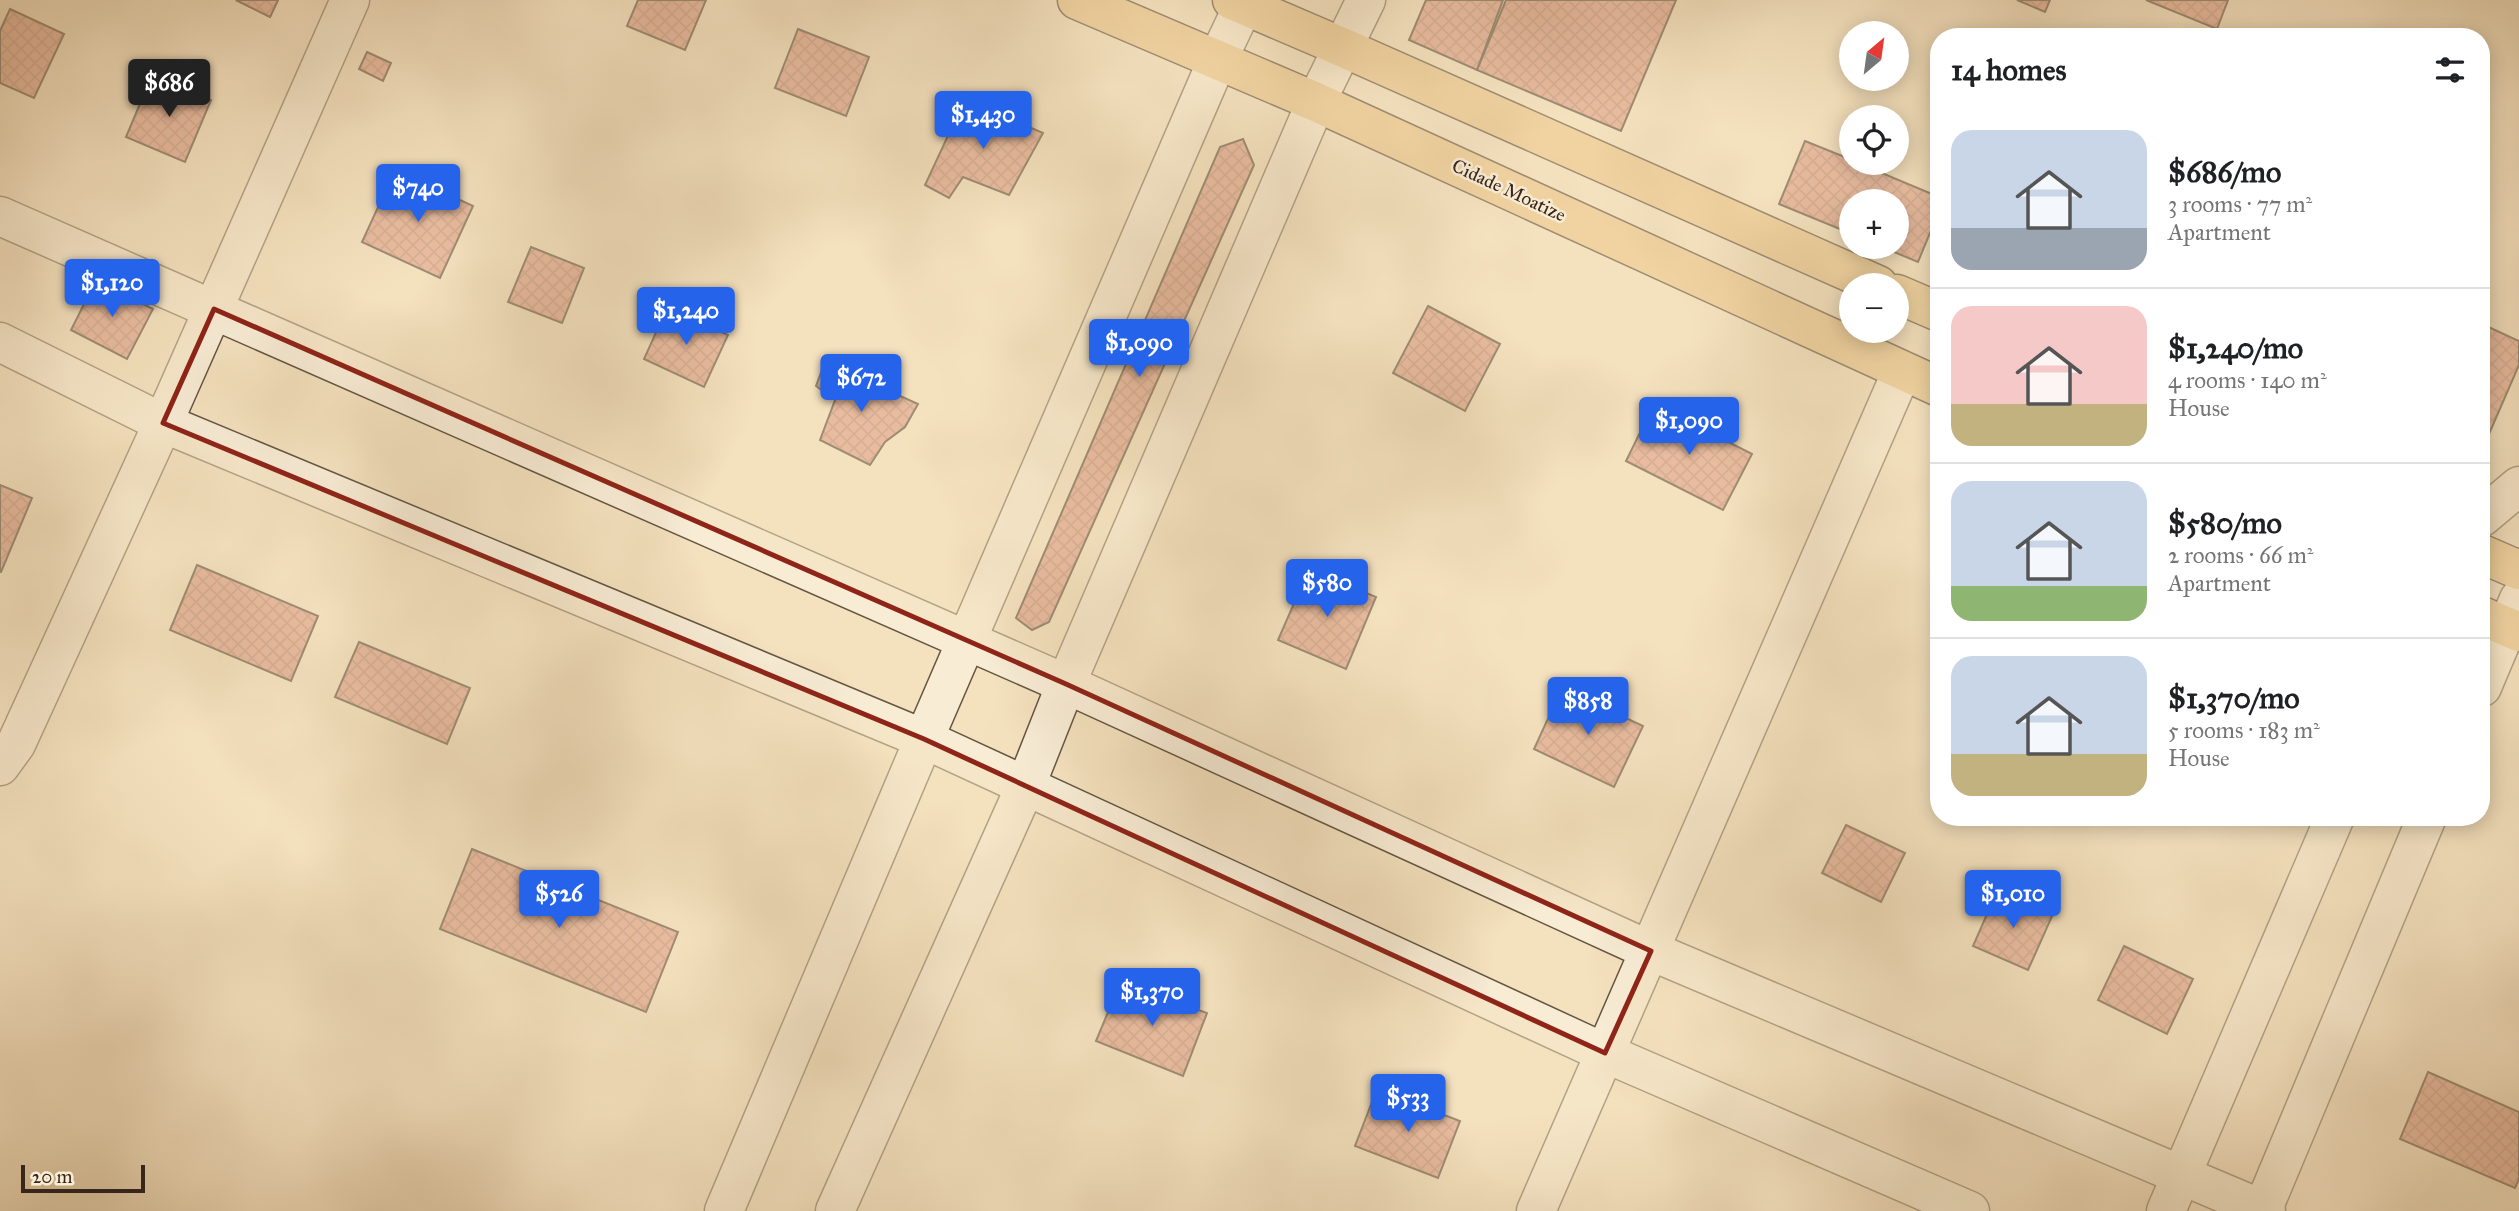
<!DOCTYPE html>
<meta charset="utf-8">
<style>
:root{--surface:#fff;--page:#f6f6f6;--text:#202124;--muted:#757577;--line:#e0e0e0;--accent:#2563eb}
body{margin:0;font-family:"IM FELL Great Primer",serif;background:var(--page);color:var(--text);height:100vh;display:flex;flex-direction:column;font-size:26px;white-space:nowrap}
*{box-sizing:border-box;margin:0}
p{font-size:23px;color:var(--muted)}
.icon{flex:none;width:38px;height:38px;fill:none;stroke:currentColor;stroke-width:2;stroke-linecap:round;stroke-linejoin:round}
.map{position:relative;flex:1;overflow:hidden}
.drawer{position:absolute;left:1930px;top:28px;width:560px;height:798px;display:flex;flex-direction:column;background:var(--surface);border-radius:28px;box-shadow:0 4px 18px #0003}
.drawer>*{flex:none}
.needle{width:46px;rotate:29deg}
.fabs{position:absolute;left:1839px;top:21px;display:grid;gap:14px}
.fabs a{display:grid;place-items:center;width:70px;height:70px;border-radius:50%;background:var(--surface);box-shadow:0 4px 18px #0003;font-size:35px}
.scale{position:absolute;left:21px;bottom:18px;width:124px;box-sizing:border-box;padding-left:7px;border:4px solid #372619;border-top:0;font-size:19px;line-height:24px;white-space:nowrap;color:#372619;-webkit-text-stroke:5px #f8ecd5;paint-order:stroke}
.price{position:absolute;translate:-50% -60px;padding:0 16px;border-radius:7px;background:var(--accent);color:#fff;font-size:23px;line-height:46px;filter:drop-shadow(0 2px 4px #0008)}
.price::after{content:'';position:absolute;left:50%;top:42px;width:21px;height:16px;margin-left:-10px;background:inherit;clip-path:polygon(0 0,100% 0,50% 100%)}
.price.selected{background:#222;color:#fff}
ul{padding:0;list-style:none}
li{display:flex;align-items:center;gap:21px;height:175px;padding:0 21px}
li+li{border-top:2px solid var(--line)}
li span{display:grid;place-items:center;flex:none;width:196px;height:140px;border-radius:21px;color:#555}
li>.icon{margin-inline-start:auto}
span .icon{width:84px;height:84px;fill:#fffc;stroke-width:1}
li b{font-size:30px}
h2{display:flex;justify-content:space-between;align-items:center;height:84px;padding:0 21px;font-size:30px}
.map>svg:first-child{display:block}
.building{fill:url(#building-cross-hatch);stroke:#372619;stroke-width:2}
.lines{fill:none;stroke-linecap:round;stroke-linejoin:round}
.minor-casing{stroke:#665542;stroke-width:41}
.trunk-casing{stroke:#372619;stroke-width:41}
.minor{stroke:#f8ecd5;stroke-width:38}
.trunk{stroke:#eac07f;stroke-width:38}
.marked{fill:none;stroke:#8f2418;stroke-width:5;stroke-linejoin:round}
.labels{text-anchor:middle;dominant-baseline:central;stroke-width:5;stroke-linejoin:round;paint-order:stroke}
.street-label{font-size:19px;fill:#372619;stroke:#f8ecd5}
</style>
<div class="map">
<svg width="2519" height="1211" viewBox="0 0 2519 1211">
<defs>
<pattern id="building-cross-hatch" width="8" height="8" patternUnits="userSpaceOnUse" patternTransform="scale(1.75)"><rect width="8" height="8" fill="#dc8e7b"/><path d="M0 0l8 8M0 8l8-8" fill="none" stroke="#b37464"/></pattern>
</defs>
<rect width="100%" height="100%" fill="#f4e1be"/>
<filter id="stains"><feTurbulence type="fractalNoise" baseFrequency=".00286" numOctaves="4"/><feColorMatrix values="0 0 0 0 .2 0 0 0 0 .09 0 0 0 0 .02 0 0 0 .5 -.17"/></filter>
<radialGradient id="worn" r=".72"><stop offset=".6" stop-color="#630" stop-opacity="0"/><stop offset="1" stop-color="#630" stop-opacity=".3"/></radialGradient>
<g class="building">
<polygon points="236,0 278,0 270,17"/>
<polygon points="236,0 278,0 270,17"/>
<polygon points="638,0 706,0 685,50 627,26"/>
<polygon points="1426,0 1503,0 1477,70 1409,40"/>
<polygon points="1506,0 1676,0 1621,131 1477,70"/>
<polygon points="2017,0 2050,0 2045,12"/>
<polygon points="2146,0 2228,0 2217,29"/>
<polygon points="10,9 64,34 34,98 0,83 0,31"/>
<polygon points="798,29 869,57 846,116 775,88"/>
<polygon points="367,52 391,63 383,81 359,69"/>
<polygon points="152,75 211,100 185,162 126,137"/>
<polygon points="965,99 1043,133 1009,195 963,177 949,198 925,185"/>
<polygon points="1243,139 1254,165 1049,622 1032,630 1016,618 1220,147"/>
<polygon points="1805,141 1852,160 1852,163 1858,163 1939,197 1939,211 1918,262 1882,247 1897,247 1897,201 1852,201 1852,234 1779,204"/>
<polygon points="395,170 473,206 440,278 362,242"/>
<polygon points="531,247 584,268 562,323 508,302"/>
<polygon points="96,280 153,309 127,359 71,330"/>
<polygon points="1428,306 1500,344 1465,411 1393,373"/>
<polygon points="667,308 728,335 704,387 644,359"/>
<polygon points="2482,324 2519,341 2519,365 2482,450"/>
<polygon points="825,362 918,404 905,427 885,442 870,465 820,440 835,400 816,386"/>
<polygon points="1654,404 1752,454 1723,510 1626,461"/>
<polygon points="0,485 32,498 1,572 0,572"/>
<polygon points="197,565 318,616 291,681 170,630"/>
<polygon points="1309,569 1376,597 1346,669 1278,640"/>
<polygon points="359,642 470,688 447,744 335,697"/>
<polygon points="1562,688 1643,726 1614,787 1534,749"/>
<polygon points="1846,825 1905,853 1881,902 1822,873"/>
<polygon points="472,849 678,932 646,1012 440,929"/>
<polygon points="1998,889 2053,914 2028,970 1973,946"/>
<polygon points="2124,946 2193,979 2167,1034 2098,1000"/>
<polygon points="1121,981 1207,1013 1183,1076 1096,1041"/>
<polygon points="2428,1072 2519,1112 2519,1179 2515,1188 2400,1139"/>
<polygon points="1377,1089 1460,1121 1438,1178 1355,1146"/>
</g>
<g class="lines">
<defs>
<g id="minor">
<polyline points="0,216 1066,684 1651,951 2266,1211"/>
<polyline points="0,342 163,423 924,739 1605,1053 1970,1211"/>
<polyline points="2482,517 2519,486"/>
<polyline points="2482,687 2519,599"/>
<polyline points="0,766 16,744 163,423 350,0"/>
<polyline points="724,1211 924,739 1217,61 1246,0"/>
<polyline points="835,1211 1026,785 1066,684 1316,102 1366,0"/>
<polyline points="1536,1211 1902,371"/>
<polyline points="2166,1211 2335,817"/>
<polyline points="2262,1211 2427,817"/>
</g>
<g id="trunk">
<polyline points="1077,0 1316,102 1939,387"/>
<polyline points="1232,0 1344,48 1878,285"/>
<polyline points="1897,294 1939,312"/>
<polyline points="2482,554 2519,570"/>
<polyline points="2482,616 2519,632"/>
</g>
</defs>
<use href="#minor" class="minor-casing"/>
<use href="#trunk" class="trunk-casing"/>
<use href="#minor" class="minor"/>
<use href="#trunk" class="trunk"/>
</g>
<path d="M0 0H2519V1211H0ZM214,309L1066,684L1651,951L1605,1053L924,739L163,423Z" fill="#f4e1be" fill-opacity=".55" fill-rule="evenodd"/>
<path class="marked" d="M214,309L1066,684L1651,951L1605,1053L924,739L163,423Z"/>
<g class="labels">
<g class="street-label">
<text transform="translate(1509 190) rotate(25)">Cidade Moatize</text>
</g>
</g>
<rect width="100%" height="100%" filter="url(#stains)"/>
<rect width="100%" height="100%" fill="url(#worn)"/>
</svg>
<div class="fabs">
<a><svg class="needle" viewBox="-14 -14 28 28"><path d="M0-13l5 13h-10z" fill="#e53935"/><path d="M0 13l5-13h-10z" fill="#757577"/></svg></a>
<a><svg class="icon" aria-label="locate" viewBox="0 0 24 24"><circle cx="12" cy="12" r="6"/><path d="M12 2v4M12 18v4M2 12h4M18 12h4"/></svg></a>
<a>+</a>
<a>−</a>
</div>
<div class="scale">20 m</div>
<b class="price selected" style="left:169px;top:119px">$686</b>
<b class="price" style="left:983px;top:151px">$1,430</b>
<b class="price" style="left:418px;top:224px">$740</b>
<b class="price" style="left:112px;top:319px">$1,120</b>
<b class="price" style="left:686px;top:347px">$1,240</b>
<b class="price" style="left:1139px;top:379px">$1,090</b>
<b class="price" style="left:861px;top:414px">$672</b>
<b class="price" style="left:1689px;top:457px">$1,090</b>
<b class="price" style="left:1327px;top:619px">$580</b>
<b class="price" style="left:1588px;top:737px">$858</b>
<b class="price" style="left:559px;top:930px">$526</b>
<b class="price" style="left:2013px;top:930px">$1,010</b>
<b class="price" style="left:1152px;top:1028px">$1,370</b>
<b class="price" style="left:1408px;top:1134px">$533</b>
<section class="drawer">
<h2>14 homes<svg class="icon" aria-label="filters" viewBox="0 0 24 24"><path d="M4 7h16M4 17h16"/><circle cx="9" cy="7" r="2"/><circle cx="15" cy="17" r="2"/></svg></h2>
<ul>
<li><span style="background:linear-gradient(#c9d6e8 70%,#9aa5b1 0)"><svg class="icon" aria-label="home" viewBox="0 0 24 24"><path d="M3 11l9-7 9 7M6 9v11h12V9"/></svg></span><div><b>$686/mo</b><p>3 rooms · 77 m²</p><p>Apartment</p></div></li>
<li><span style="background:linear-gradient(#f6c9c9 70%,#c2b280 0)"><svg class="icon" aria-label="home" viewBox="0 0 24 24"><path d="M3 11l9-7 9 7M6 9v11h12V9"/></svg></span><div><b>$1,240/mo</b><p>4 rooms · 140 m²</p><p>House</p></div></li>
<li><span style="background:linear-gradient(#c9d6e8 75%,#8fb573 0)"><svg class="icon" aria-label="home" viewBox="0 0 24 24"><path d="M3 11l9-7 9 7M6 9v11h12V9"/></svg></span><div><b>$580/mo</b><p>2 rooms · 66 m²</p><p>Apartment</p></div></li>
<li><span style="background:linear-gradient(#c9d6e8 70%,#c2b280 0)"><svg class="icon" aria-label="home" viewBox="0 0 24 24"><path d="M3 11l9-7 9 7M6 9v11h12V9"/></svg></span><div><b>$1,370/mo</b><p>5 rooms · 183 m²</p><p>House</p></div></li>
</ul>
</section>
</div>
